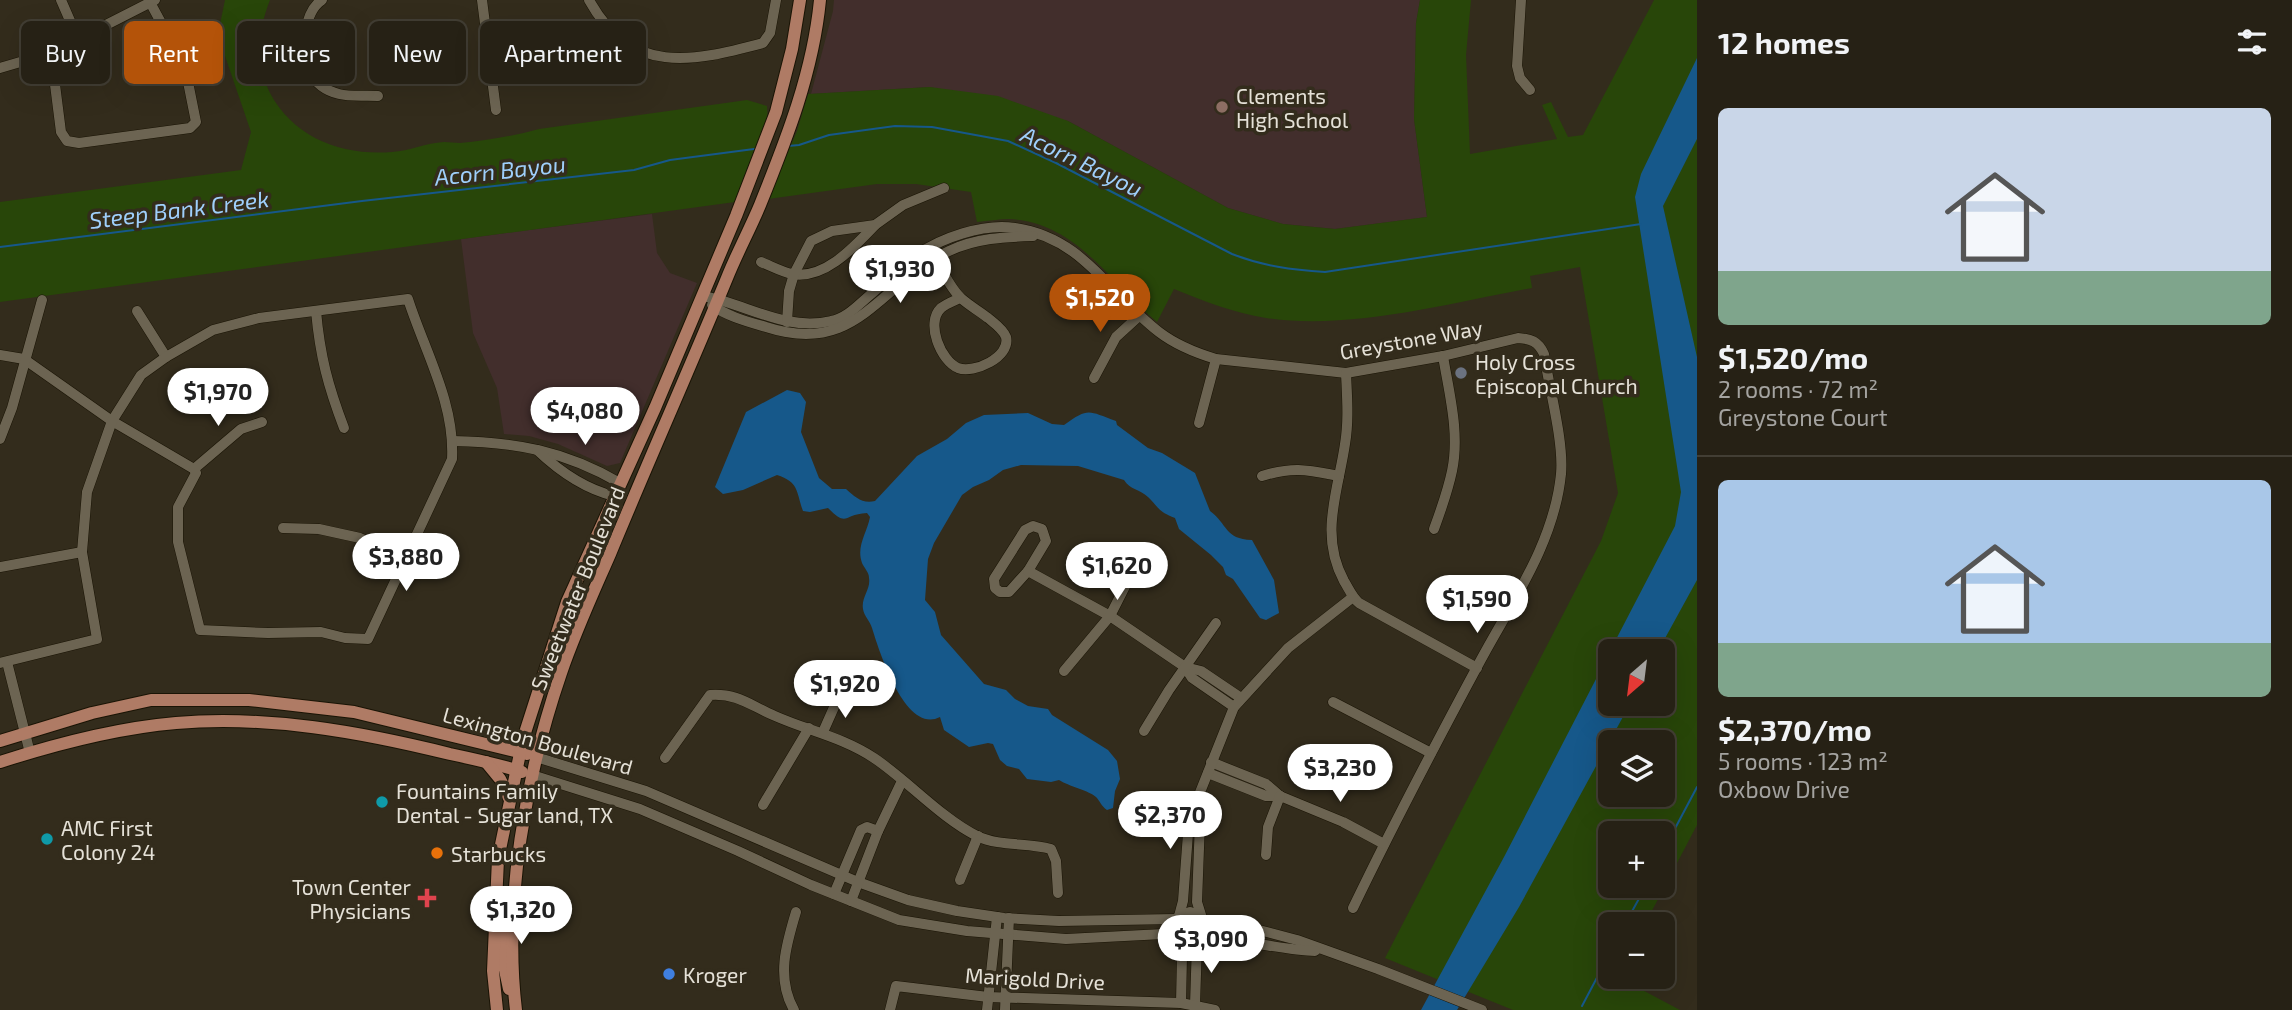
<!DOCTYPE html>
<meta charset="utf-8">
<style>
:root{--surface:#262115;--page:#2e291e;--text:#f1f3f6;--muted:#a4a3a0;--line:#423e34;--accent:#b45309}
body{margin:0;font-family:"Exo 2",sans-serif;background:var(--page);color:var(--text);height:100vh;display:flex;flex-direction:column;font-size:26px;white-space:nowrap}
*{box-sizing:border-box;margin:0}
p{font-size:23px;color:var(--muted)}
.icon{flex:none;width:38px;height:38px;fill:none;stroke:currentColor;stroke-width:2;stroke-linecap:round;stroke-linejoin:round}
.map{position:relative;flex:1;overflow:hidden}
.drawer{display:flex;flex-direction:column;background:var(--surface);width:595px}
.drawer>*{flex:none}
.top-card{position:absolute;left:21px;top:21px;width:665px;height:63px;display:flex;gap:14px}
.needle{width:46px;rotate:208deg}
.controls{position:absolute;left:1598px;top:639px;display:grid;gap:14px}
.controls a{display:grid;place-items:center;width:77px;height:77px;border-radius:10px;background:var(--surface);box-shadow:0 7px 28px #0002,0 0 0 2px var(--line);font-size:35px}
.price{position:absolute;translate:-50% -60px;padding:0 16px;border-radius:24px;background:#fff;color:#222;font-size:23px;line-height:46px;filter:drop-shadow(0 2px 4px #0008)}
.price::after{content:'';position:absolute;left:50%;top:42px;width:21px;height:16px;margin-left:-10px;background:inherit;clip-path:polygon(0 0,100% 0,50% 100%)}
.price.on{background:var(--accent);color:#fff}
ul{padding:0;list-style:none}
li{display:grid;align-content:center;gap:14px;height:371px;padding:0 21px}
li+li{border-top:2px solid var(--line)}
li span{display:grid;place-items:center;height:217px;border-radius:10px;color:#555}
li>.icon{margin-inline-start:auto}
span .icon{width:126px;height:126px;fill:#fffc;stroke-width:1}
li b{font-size:30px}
h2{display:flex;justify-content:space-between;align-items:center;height:84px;padding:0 21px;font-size:30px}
.pill{padding:0 24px;border-radius:10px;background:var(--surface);box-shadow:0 7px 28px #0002,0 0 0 2px var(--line);font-size:24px;line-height:63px}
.pill.on{background:var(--accent);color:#fff}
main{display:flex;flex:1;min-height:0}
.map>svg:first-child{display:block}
.education{fill:#422e2c}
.green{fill:#284609;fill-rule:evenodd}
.water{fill:#16588a}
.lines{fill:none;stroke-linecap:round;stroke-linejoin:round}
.stream{stroke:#16588a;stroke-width:2}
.minor-casing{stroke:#1a1405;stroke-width:11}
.major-casing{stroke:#1a1405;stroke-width:14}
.minor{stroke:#6c6452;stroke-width:10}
.major{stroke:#af7b65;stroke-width:12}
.education-dot{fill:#8d6e63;stroke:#332c1c;stroke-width:2.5}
.worship-dot{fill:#6b7280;stroke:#332c1c;stroke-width:2.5}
.culture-dot{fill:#0f9aa8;stroke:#332c1c;stroke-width:2.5}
.food-dot{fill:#e8710a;stroke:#332c1c;stroke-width:2.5}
.health-dot{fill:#e0444e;stroke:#332c1c;stroke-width:2.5}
.shop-dot{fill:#3f7fe0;stroke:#332c1c;stroke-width:2.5}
.labels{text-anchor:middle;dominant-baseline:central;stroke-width:7;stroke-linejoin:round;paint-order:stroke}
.poi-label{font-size:21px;fill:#e5e1d7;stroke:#332c1c;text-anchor:start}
.street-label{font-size:21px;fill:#e5e1d7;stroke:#332c1c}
.water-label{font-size:23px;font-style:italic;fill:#9fcffb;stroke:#332c1c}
</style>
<main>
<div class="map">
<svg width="1697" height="1010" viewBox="0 0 1697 1010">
<rect width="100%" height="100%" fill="#332c1c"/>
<g class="education">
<polygon points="834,0 1420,0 1416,23 1414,119 1427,217 1335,229 1283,224 1228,208 1068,121 930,87 811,94 833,11"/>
<polygon points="652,214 657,253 670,273 697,283 620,463 607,466 558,444 529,436 504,434 497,388 473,333 461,239"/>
</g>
<g class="green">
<path d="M225,0H270C258,30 255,63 270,93C294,138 342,156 392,152C409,151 426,143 444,142C449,142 455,143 460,143C486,141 513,136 539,129L747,100L767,106L768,124L735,202L0,302V202L241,170L251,132L224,53L220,24Z"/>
<path d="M1420,0H1471L1466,55L1470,154L1557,139L1542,105L1551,102L1568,137L1583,135L1654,0H1697V825L1645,924H1610V976L1618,977L1680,1010H1513L1385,958L1601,541L1618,493L1580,267L1530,276L1532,288C1450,303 1348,331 1266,318C1234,313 1204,301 1174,289L1157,322C1110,283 1078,223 1009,219C999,219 988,221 977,222L971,192L916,184H877L768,199L797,131L808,94L930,87L998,96L1068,121L1228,208L1283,224L1335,229L1427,217L1414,119L1416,23ZM1610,651H1662V704H1610ZM1610,742H1662V794H1610ZM1610,833H1662V886H1610Z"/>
</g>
<g class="water">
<polygon points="1697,58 1697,139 1663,206 1697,357 1697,580 1658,651 1610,651 1675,526 1681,492 1635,197 1641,174"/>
<path d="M787,390L800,393L806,402L801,432L819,478L832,489H846C855,497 862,504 875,501L917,456L947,439L966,423L984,415L1028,413L1052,424L1064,425C1089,407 1088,411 1116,421L1117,425L1148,448L1162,453L1195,473L1210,511C1228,524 1224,539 1252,540L1274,580L1279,613L1266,620L1260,618L1233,579L1226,575L1223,567L1211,555L1179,529L1175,518C1159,512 1159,508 1148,497C1140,489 1130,490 1124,480L1078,466L1021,465L1003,470L989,480L973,487L962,495L934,543L928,559L925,600L935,612L941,635L984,684L1006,690L1015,699L1028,706L1048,709L1052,715L1108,750L1117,761L1120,779L1115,791L1113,808L1107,810C1101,806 1100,801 1096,797C1090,791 1068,786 1059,780L1051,782L1027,779L1019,769L1007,766L1000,760L993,744L988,743L969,747L944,730L940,717C905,735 879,650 872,628C870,621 864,616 863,609C861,597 871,589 869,578C869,572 864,568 862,563C856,546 867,533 870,517L867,513C843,514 848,528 828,508L810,512L803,511C796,491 799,482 777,475L743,490L723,494L715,487L746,412Z"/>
<polygon points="1610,652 1610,704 1630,704 1519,907 1457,1010 1421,1010 1504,857"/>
</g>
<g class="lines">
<g class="stream">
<path d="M788,146L799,145L829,135L895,126L932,127L1008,141L1056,163L1232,254C1263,266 1292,270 1325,272L1641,224"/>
<polyline points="0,247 362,201 634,170 670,160 754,149"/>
<polyline points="1662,853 1697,787"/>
<polyline points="1625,924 1646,886"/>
<polyline points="1582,1006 1610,953"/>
</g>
<defs>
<g id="minor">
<polyline points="61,0 78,39"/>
<path d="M322,0C311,7 307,21 305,33C300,60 310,87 339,94C351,97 366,95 378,96"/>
<polyline points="482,0 496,110"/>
<path d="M589,0C631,76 692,62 763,43L770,33L776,0"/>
<polyline points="1521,0 1517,66 1520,78 1530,90"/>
<polyline points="51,53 61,132 67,141 79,143 190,128 196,122 185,67 151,4"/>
<polyline points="597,65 620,39"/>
<polyline points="0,68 51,53 155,0"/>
<path d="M935,259C943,271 951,290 962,299C970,306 979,311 988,318C994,323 1003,329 1006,337C1011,357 974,374 958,368C941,361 925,323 941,308C946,304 954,301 960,298"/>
<path d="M761,262C771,266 782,272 792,274C825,280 855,246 875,225"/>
<path d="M702,296C745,303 785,332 831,321C847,318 858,305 870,295C885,282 899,267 915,256C941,238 983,223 1015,228C1084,238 1109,294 1159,332C1176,345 1196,353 1216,359L1346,373L1443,356L1518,338C1531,339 1538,341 1544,354C1549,387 1564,442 1561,474C1554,545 1509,606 1477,667C1434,747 1392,827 1353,908"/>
<path d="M712,305C726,316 749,322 766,327C858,357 878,284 949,251C976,238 1004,237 1033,236"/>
<polyline points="137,311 166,357"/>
<path d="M316,311C320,356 328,386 344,428"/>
<polyline points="787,322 789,291 794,274 811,241 832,231 875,225 903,205 944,188"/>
<polyline points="0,355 24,359 112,421 194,469"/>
<path d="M1346,373C1347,397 1349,420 1345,444C1338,492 1319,535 1344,581C1349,589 1352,597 1359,603L1477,668"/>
<polyline points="1094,378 1116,337 1139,316"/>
<polyline points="1199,423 1216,359"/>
<polyline points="0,439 12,408 42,300"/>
<path d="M453,441C516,442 565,451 620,483"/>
<path d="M537,450C558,470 585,489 614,496"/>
<path d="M1262,476C1294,466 1308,470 1339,476"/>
<polygon points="1033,526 1042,529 1046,541 1028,571 1009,592 1000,592 995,588 994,579 1025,530"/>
<polyline points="283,528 319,529 360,538 405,557"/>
<path d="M1434,529C1441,510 1448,490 1452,471C1460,433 1449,393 1443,356"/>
<polyline points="0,567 82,552"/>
<polyline points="1028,571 1110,616 1185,667 1201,671 1241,698"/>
<polyline points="7,662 30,753"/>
<path d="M0,663L97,639L82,552L87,492L112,421L141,375L166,357L213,330L259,318L408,299C425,352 455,403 452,459L368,639L345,638L321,632L268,633L200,630L178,542V507L196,473L194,469L241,429L262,422"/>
<polyline points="1185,667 1192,678 1234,707"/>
<polyline points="1064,671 1110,616 1143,551"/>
<polyline points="1333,702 1431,753"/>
<polyline points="1144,731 1169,690 1216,623"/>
<polyline points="823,732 839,696"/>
<polyline points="536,757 646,791 858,882 908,900 957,911 1004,918 1059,921 1176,919"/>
<path d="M665,758L710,695C738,693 751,706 775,716C809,731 842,737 874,758C907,780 941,818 977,836C1000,847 1027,842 1051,849L1056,861L1058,893"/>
<polyline points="1211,762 1266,784 1280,796 1343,822 1384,844"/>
<polyline points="1208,773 1266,796 1280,796"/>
<polyline points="532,775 640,809 738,851 811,885 899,920 967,931 1066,939 1163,934 1175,936"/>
<path d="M1198,800L1200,821L1197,902L1206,931C1198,951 1175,947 1173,927L1179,916L1190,912L1200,916"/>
<polyline points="763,805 809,728"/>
<polyline points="1266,855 1268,827 1280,796"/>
<polyline points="960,880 978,836"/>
<polyline points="834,894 861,830 867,827 878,831"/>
<polyline points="851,901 878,831 902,781"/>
<polyline points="1179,916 1183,901 1189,820 1234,707 1288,648 1353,597"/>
<polyline points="1203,920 1218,926 1259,930 1297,940 1378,969 1482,1010"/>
<polyline points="1178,940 1182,956 1181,1003"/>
<path d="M1200,941C1239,936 1276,950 1315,951"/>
<polyline points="1195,1005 1197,943"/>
<path d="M794,1010C776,978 786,945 796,912"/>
<polyline points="890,1010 896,986 988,997 1181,1003 1215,1010"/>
<polyline points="987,1010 997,917"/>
<polyline points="1005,1010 1009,918"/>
</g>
<g id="major">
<polyline points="0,741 92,713 151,700 249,700 354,712 527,754"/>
<path d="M0,762C56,744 117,728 176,723C267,715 361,732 450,754C474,759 498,764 522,772"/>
<polyline points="486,762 500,779 509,798"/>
<polyline points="493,924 503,934 505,970 509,989"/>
<polyline points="497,1010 493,971 498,859 523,739 567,602 655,408 736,216 776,112 792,49 800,0"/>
<path d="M516,1010C503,902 526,775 561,673C575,632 593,593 610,554C648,462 689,370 727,278C737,253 750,229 760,205C787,138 813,72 820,0"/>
</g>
</defs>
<use href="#minor" class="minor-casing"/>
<use href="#major" class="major-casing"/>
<use href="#minor" class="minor"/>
<use href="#major" class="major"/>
</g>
<circle class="education-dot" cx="1222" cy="107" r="7"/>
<circle class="worship-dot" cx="1461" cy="373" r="7"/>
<g class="culture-dot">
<circle cx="382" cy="802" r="7"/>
<circle cx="47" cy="839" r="7"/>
</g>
<circle class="food-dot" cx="437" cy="853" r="7"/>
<path class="health-dot" d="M423.5 887.5h7v7h7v7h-7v7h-7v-7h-7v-7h7z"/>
<circle class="shop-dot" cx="669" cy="974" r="7"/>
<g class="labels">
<g class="poi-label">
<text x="1236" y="95">Clements<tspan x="1236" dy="24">High School</tspan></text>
<text x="1475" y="361">Holy Cross<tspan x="1475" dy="24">Episcopal Church</tspan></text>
<text x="396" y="790">Fountains Family<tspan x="396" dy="24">Dental - Sugar land, TX</tspan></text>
<text x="61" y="827">AMC First<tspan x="61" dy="24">Colony 24</tspan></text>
<text x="451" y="853">Starbucks</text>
<text x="411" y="886" text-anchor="end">Town Center<tspan x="411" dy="24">Physicians</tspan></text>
<text x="683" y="974">Kroger</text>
</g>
<g class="street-label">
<text transform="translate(1411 339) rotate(-10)">Greystone Way</text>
<text transform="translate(577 588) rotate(-68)">Sweetwater Boulevard</text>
<text transform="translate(538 740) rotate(16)">Lexington Boulevard</text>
<text transform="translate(1035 978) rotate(3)">Marigold Drive</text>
</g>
<g class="water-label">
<text transform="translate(1082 161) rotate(26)">Acorn Bayou</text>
<text transform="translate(500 170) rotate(-6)">Acorn Bayou</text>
<text transform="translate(179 209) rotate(-7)">Steep Bank Creek</text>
</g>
</g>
</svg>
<div class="controls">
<a><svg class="needle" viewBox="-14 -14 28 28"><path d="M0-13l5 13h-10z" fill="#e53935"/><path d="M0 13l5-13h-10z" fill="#a4a3a0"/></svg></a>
<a><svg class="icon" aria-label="layers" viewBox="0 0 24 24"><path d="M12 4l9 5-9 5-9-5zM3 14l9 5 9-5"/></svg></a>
<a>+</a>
<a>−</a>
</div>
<b class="price" style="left:900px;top:305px">$1,930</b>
<b class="price on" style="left:1100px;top:334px">$1,520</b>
<b class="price" style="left:218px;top:428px">$1,970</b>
<b class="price" style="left:585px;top:447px">$4,080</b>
<b class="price" style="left:406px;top:593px">$3,880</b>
<b class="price" style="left:1117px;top:602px">$1,620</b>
<b class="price" style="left:1477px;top:635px">$1,590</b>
<b class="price" style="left:845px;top:720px">$1,920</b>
<b class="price" style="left:1340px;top:804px">$3,230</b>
<b class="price" style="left:1170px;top:851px">$2,370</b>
<b class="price" style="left:521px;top:946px">$1,320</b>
<b class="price" style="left:1211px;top:975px">$3,090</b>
<div class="top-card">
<a class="pill">Buy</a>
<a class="pill on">Rent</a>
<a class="pill">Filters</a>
<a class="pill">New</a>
<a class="pill">Apartment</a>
</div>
</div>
<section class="drawer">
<h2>12 homes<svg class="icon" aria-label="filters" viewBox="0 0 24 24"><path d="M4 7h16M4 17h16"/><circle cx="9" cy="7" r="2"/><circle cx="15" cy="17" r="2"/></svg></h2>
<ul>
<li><span style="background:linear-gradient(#c9d6e8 75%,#7fa58c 0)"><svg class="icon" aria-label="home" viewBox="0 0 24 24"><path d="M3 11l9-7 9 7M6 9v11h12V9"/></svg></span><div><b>$1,520/mo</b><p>2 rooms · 72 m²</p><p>Greystone Court</p></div></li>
<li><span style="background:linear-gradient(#a9c7e8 75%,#7fa58c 0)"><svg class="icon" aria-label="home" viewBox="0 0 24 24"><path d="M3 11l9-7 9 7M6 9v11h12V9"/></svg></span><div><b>$2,370/mo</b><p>5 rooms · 123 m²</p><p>Oxbow Drive</p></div></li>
</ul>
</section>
</main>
